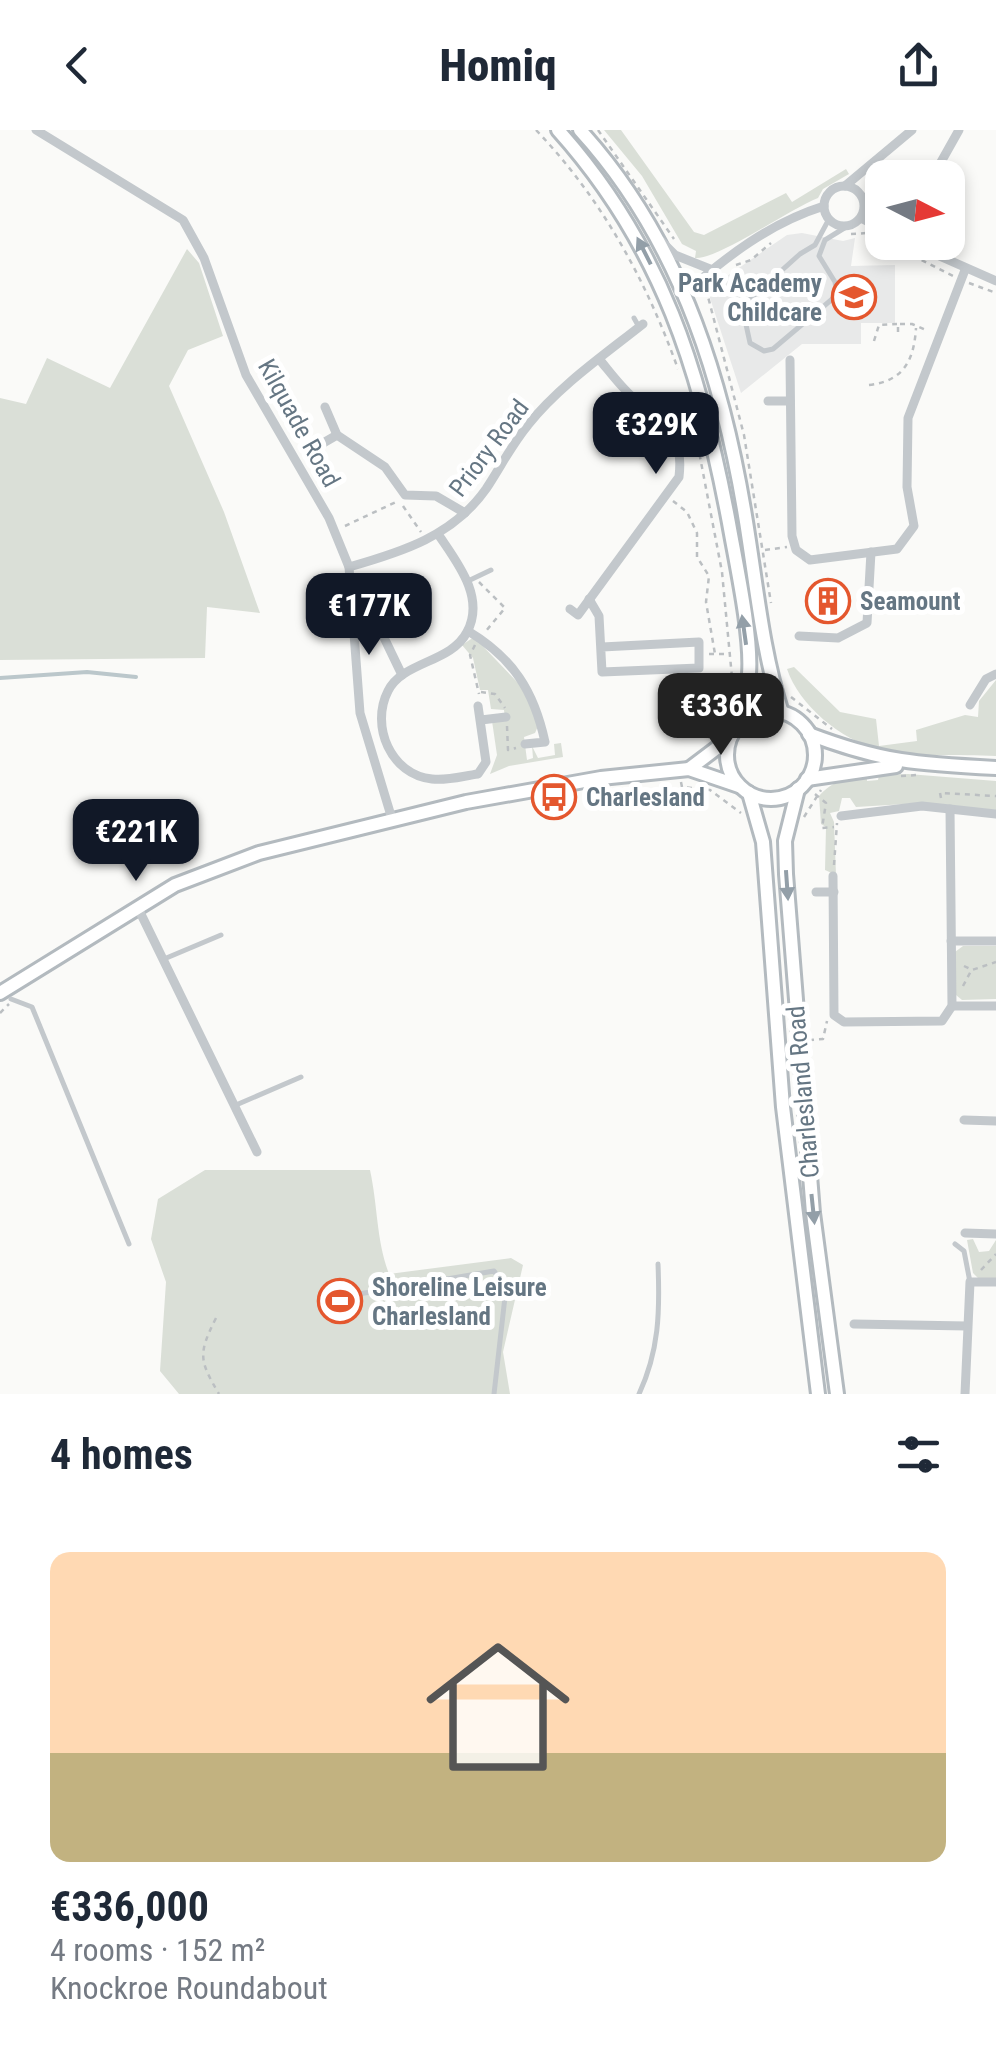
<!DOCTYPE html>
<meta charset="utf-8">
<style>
:root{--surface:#fff;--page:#f6f6f7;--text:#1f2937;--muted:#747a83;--line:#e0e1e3;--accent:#111827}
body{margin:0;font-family:"Roboto Condensed",sans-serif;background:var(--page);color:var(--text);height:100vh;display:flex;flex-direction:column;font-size:38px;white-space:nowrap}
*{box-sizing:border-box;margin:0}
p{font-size:32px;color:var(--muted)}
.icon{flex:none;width:55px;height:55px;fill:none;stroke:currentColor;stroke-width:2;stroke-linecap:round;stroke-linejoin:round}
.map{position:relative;height:1264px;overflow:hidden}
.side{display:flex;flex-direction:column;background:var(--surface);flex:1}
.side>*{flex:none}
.needle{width:65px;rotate:96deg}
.buttons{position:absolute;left:865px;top:30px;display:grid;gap:20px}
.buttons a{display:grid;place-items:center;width:100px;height:100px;border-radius:20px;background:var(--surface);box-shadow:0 5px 15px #0003;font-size:50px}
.price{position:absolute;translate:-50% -85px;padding:0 22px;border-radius:20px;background:var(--accent);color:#fff;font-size:32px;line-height:65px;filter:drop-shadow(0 2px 5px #0008)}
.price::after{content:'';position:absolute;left:50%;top:60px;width:30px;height:22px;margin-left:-15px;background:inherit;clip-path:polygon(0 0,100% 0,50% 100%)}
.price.active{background:#222;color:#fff}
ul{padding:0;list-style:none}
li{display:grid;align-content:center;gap:20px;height:530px;padding:0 50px}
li+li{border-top:2px solid var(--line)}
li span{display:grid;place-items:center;height:310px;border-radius:20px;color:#555}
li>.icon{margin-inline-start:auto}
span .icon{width:180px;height:180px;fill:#fffc;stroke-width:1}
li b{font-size:42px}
h2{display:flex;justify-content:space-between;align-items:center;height:120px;padding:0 50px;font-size:42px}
header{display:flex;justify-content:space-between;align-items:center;height:130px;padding:0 50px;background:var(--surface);font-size:45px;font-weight:800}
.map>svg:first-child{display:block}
.built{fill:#e8e9e9}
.green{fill:#dadfd7}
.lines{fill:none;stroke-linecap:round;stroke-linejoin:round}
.stream{stroke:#bbc7cb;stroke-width:4}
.secondary-casing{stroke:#b3babf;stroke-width:18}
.path{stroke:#bbbfc2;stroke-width:2.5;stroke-dasharray:5 5;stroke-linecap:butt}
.lane{stroke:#c3c8cc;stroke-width:5}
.street{stroke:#c3c8cc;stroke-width:9}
.secondary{stroke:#fff;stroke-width:12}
.oneway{fill:#939fa8}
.labels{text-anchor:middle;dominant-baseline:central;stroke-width:10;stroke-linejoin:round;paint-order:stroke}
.poi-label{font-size:25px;font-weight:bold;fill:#657683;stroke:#fff;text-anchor:start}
.street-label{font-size:25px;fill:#657683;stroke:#fff}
</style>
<header><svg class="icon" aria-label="back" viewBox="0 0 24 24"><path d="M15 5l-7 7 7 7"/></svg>Homiq<svg class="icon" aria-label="share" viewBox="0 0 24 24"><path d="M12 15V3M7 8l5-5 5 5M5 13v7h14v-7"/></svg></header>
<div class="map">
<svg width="996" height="1264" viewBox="0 0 996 1264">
<rect width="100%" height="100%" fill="#fafaf8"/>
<polygon class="built" points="802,103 843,111 855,108 851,136 895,135 895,193 861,193 861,214 802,214 741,263 710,168 711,157 787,105"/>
<g class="green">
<path d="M604,0H621L694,102L704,105L786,63L792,72L846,39L849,44L823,59L818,68C788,80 717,130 695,128L696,121L682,114L642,46Z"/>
<polygon points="187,119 199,133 223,206 188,220 169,256 224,382 260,483 207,477 205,528 0,530 0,268 26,274 47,228 110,258"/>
<polygon points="474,507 520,555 539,594 535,603 524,607 527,630 533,628 532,616 538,628 555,625 554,614 561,613 563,627 509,636 490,644 497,625 492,591 505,590 504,580 491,579 488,560 480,560 473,528 462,515"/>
<path d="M794,537L840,582L876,589L879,616L917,611L916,600L965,585L978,587L979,571L996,550V626C959,624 915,628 878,619C841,610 799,575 787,539Z"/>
<path d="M908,644L996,651V680L922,673L856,677L850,668H842L839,681L830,683L834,692L836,745L825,740L826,697L821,694L819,666C833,650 847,648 867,646V651L878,650L879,645Z"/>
<polygon points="963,816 996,816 996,869 962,870 956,865 955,822"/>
<path d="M205,1040H370C378,1077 376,1109 389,1144L511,1128L523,1135L503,1222L510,1264H179L160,1241L166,1152L151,1109L158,1069Z"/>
<polygon points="973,1109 979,1122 989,1121 996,1110 996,1148 979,1149 973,1143 967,1110"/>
</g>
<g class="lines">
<polyline class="stream" points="0,548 87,542 136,547"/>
<defs>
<g id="secondary">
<path d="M558,0C662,116 701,243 729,393C736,433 752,506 749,544C747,561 741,579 738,596"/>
<path d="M580,0C684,114 727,262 749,411C758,470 764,526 782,583"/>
<circle cx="771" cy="625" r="44"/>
<path d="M809,604C882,632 919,634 996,638"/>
<polyline points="689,639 730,608"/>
<polyline points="807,649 896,636"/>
<polyline points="798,659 785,711 786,744 813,1083 837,1264"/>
<polyline points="749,663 763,712 783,977 818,1264"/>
<polyline points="0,863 175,755 259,723 466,672 601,648 689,639 739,656"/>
</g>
</defs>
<use href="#secondary" class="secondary-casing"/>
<g class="path">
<path d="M536,0C602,69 646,150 678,239"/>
<polyline points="598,0 674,109"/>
<polyline points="851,104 868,103"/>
<polyline points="886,112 953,146"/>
<polyline points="736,135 751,130 771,113"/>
<polyline points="969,153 996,163"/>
<polyline points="706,159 744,305 771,473"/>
<polyline points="898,202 898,194 912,194 928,201"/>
<polyline points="874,211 879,195 897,194"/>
<path d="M869,255C904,251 914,230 916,198"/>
<polyline points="692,285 722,442 733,558"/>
<polyline points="312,337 325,329 322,323"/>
<polyline points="673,371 687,382 697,403 697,427 709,446 706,472 715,524"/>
<polyline points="403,376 421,402"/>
<polyline points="345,396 396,372"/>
<polyline points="765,420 787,417"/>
<polyline points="479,452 505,478 486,501"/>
<polyline points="475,515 470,525 479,564"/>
<polyline points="709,524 731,524"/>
<polyline points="481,562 495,564 505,578"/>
<polyline points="791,567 832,599"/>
<polyline points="507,596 508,620 516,618"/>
<polyline points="708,608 732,562"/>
<polyline points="901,646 918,645"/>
<polyline points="681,652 682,657 710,660 741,683"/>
<polyline points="815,664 826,673 822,698 834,697"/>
<polyline points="941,668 940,663 996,666"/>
<polyline points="804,687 821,660"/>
<polyline points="834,735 837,693"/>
<polyline points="964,836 972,840 996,832"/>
<polyline points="963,856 971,841"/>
<polyline points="0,883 9,874"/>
<polyline points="809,910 823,909 827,891"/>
<polyline points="981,1140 996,1124"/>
<path d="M216,1188C198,1224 199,1230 219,1264"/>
</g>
<g class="lane">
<polyline points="829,89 815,115 800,124 742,176 750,213 764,221 773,219 837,165 835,152 819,126 825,110 846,97"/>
<polyline points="634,188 639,197"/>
<polyline points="468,451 491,440"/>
<polyline points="164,829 221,805"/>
<polyline points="11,869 32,877 129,1114"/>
<polyline points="236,975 301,947"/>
<polyline points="955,1114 964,1121 970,1152"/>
<polyline points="341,1167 494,1141 506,1158 494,1264"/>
<path d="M639,1264C659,1221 660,1182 658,1134"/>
</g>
<g class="street">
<polyline points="36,0 183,90 204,128 246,245 329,388 349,437 360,583 392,689"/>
<polyline points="932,48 959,0"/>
<polyline points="845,56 912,0"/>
<circle cx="844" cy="76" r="20"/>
<polyline points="861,88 882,99"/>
<polyline points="661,111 675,125 710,139"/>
<polyline points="908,112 996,151"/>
<path d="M685,163C727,126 770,93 824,76"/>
<polyline points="790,230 792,406 796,420 810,430 897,419 914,396 907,357 908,288 965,140"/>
<polyline points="768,271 790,271"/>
<polyline points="325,277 337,305 385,337 405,365 436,366 465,383"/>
<polyline points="318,316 337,305"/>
<path d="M438,404C456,431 486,467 467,502C451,533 403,531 388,561C370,596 391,645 432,649C447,651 463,646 478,644L486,632L478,576"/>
<path d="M349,437C402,422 453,406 486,359C500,338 512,314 528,295C559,256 604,225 643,194"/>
<polyline points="589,469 599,486 602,542 699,538 699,512 602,517"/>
<path d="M570,479L578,485L679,347C684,303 667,294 636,270C623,260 610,242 599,229"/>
<polyline points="376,491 402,545"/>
<path d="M468,501C513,528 534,561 545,612L525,614"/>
<polyline points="799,506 838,508 867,493 871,422"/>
<polyline points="970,575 986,549 996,544"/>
<polyline points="481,590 506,587"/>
<polyline points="841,686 922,676 996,684"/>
<polyline points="833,746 834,885 844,892 942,891 952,876 950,679"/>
<polyline points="816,762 834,762"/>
<polyline points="138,778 257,1022"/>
<polyline points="951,811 996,811"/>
<polyline points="952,876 996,876"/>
<polyline points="964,990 996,991"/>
<polyline points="965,1103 996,1104"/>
<polyline points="854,1194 967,1196"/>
<polyline points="965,1264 970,1152 996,1152"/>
</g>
<use href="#secondary" class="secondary"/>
</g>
<defs><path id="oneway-solid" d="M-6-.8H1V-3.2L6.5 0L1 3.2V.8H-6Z" transform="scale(2.5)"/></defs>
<g class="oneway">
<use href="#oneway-solid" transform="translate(644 121) rotate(-117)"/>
<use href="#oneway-solid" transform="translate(744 500) rotate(-98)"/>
<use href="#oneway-solid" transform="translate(787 755) rotate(86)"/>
<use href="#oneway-solid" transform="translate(813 1079) rotate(84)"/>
</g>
<defs>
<symbol id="school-ring" viewBox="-11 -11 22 22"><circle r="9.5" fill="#fff" stroke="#e4572e" stroke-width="1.5"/><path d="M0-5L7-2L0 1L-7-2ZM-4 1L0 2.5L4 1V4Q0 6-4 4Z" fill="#e4572e"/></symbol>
<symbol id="building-ring" viewBox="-11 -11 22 22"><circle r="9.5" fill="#fff" stroke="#e4572e" stroke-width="1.5"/><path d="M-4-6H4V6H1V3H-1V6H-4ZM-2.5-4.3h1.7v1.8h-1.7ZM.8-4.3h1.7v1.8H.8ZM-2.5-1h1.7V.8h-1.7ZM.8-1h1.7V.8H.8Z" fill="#e4572e"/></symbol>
<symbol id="bus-ring" viewBox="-11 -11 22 22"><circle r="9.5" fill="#fff" stroke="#e4572e" stroke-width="1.5"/><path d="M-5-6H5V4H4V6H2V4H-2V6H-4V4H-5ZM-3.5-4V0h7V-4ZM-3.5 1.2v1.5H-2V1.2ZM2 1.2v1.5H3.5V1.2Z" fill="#e4572e"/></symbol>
<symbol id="stadium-ring" viewBox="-11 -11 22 22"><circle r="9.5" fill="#fff" stroke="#e4572e" stroke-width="1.5"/><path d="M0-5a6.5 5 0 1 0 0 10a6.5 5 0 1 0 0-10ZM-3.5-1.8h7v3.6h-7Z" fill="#e4572e"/></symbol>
</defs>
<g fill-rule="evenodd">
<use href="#school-ring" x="829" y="142" width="50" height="50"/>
<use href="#building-ring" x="803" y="446" width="50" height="50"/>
<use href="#bus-ring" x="529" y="642" width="50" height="50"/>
<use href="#stadium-ring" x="315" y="1146" width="50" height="50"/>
</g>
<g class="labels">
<g class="poi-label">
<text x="822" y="153" text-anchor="end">Park Academy<tspan x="822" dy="29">Childcare</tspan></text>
<text x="860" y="471">Seamount</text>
<text x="586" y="667">Charlesland</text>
<text x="372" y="1157">Shoreline Leisure<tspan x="372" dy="29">Charlesland</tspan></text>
</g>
<g class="street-label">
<text transform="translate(299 293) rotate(61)">Kilquade Road</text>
<text transform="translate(489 318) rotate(-53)">Priory Road</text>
<text transform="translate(803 962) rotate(-95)">Charlesland Road</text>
</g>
</g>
</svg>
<div class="buttons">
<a><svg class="needle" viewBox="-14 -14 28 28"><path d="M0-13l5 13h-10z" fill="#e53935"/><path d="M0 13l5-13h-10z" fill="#747a83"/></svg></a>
</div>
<b class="price" style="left:656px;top:347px">€329K</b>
<b class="price" style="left:369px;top:528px">€177K</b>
<b class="price active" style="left:721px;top:628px">€336K</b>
<b class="price" style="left:136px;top:754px">€221K</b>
</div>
<section class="side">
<h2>4 homes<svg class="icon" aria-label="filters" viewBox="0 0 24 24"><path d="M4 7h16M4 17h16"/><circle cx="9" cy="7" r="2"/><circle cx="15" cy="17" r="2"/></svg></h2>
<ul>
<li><span style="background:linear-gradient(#ffd9b3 65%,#c2b280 0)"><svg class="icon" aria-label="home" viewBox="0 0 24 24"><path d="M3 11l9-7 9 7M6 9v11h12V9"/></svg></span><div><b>€336,000</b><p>4 rooms · 152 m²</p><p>Knockroe Roundabout</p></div></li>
</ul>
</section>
